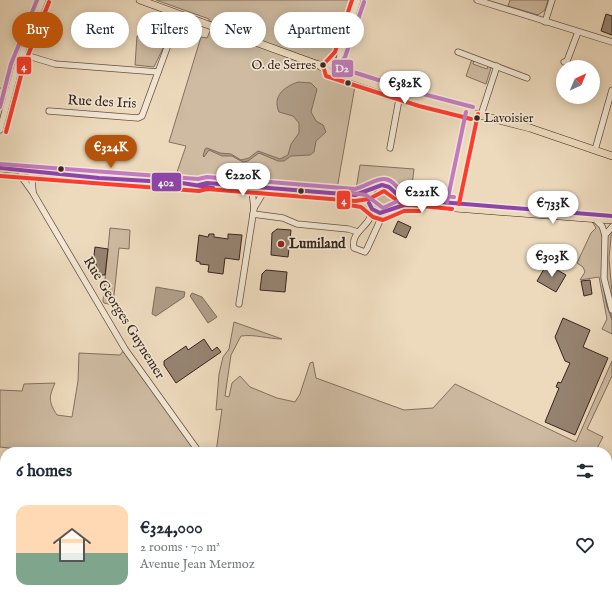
<!DOCTYPE html>
<meta charset="utf-8">
<style>
:root{--surface:#fff;--page:#f6f6f7;--text:#1f2937;--muted:#747a83;--accent:#b45309}
body{margin:0;font-family:"IM FELL English",serif;background:var(--page);color:var(--text);height:100vh;display:flex;flex-direction:column;font-size:15px;white-space:nowrap}
*{box-sizing:border-box;margin:0}
p{font-size:13px;color:var(--muted)}
.icon{flex:none;width:22px;height:22px;fill:none;stroke:currentColor;stroke-width:2;stroke-linecap:round;stroke-linejoin:round}
.map{position:relative;flex:1;overflow:hidden}
.side{position:absolute;left:0px;top:447px;width:612px;height:156px;display:flex;flex-direction:column;background:var(--surface);border-radius:16px 16px 0 0;box-shadow:0 2px 10px #0003}
.side>*{flex:none}
.banner{position:absolute;left:12px;top:12px;width:400px;height:36px;display:flex;gap:8px}
.needle{width:26px;rotate:44deg}
.buttons{position:absolute;left:556px;top:60px;display:grid;gap:8px}
.buttons a{display:grid;place-items:center;width:44px;height:44px;border-radius:50%;background:var(--surface);box-shadow:0 2px 10px #0003;font-size:20px}
.price{position:absolute;translate:-50% -34px;padding:0 9px;border-radius:14px;background:#fff;color:#222;font-size:13px;line-height:26px;filter:drop-shadow(0 1px 2px #0008)}
.price::after{content:'';position:absolute;left:50%;top:24px;width:12px;height:9px;margin-left:-6px;background:inherit;clip-path:polygon(0 0,100% 0,50% 100%)}
.price.selected{background:var(--accent);color:#fff}
ul{padding:0;list-style:none}
li{display:flex;align-items:center;gap:12px;height:100px;padding:0 16px}
li span{display:grid;place-items:center;flex:none;width:112px;height:80px;border-radius:12px;color:#555}
li>.icon{margin-inline-start:auto}
span .icon{width:48px;height:48px;fill:#fffc;stroke-width:1}
li b{font-size:17px}
h2{display:flex;justify-content:space-between;align-items:center;height:48px;padding:0 16px;font-size:17px}
.tag{padding:0 14px;border-radius:18px;background:var(--surface);box-shadow:0 2px 10px #0003;font-size:14px;line-height:36px}
.tag.selected{background:var(--accent);color:#fff}
.map>svg:first-child{display:block}
.green{fill:#cebba2;stroke:#837060}
.water{fill:#af9c87;stroke:#7f6c5d}
.lines{fill:none;stroke-linecap:round;stroke-linejoin:round}
.stream{stroke:#7f6c5d;stroke-width:1.5}
.building{fill:#968371;stroke:#38251e}
.minor-casing{stroke:#655246;stroke-width:7}
.major-casing{stroke:#38251e;stroke-width:8}
.minor{stroke:#f3e7d4;stroke-width:5.5}
.major{stroke:#eddabd;stroke-width:7}
.bus-1-casing{stroke:#f3e7d4;stroke-width:7}
.bus-2-casing{stroke:#f3e7d4;stroke-width:7}
.bus-3-casing{stroke:#f3e7d4;stroke-width:7}
.bus-1{stroke:#8e44ad;stroke-width:4}
.bus-2{stroke:#ff3a2e;stroke-width:4}
.bus-3{stroke:#c37bc0;stroke-width:4}
.bus-dot{fill:#38251e;stroke:#f3e7d4;stroke-width:1.5}
.poi-dot{fill:#8f2418;stroke:#f3e7d4;stroke-width:1.5}
.labels{text-anchor:middle;dominant-baseline:central;stroke-width:3.5;stroke-linejoin:round;paint-order:stroke}
.bus-label{font-size:13px;fill:#38251e;stroke:#f3e7d4;text-anchor:end}
.street-label{font-size:14px;fill:#38251e;stroke:#f3e7d4}
.poi-label{font-size:14px;font-weight:bold;fill:#38251e;stroke:#f3e7d4;text-anchor:start}
.line-badge{stroke:#f3e7d4;stroke-width:1.5}
.badge-label{font-size:11px;text-anchor:middle;font-weight:bold;fill:#fff}
</style>
<div class="map">
<svg width="612" height="603" viewBox="0 0 612 603">
<rect width="100%" height="100%" fill="#eddabd"/>
<filter id="stains"><feTurbulence type="fractalNoise" baseFrequency=".005" numOctaves="4"/><feColorMatrix values="0 0 0 0 .2 0 0 0 0 .09 0 0 0 0 .02 0 0 0 .5 -.17"/></filter>
<radialGradient id="worn" r=".72"><stop offset=".6" stop-color="#630" stop-opacity="0"/><stop offset="1" stop-color="#630" stop-opacity=".3"/></radialGradient>
<g class="green">
<polygon points="156,0 354,0 336,57 333,62 323,63 244,35 241,28 233,31 209,21 209,19"/>
<polygon points="510,0 548,0 545,10 538,15 508,6"/>
<polygon points="211,29 231,36 235,43 243,40 352,82 355,86 337,189 332,187 330,190 310,189 299,186 298,188 186,179 183,176 176,175 186,146 169,142 201,37 207,38"/>
<polygon points="137,36 164,46 154,67 135,65"/>
<polygon points="472,59 474,60 473,64 487,69 488,66 491,68 486,84 466,76"/>
<path d="M360,165L414,169L411,194C399,194 395,177 381,177C371,178 366,187 356,189Z"/>
<circle cx="382" cy="200" r="9"/>
<polygon points="590,218 595,219 605,235 612,227 609,258 612,293 612,334 602,329 607,319 599,277 580,280 585,272 583,267 577,263 591,233 596,228"/>
<polygon points="110,228 130,230 129,249 119,248 113,305 104,303 103,301"/>
<path d="M234,322L282,339C268,339 255,334 241,336L231,355L225,396L229,397L232,383L240,376L250,387L277,398L295,402L300,394L310,363L313,362L316,378L404,410L433,408L455,384L576,442L612,361V376L587,429L603,437L595,452H216L222,409L216,410L219,374L223,357L229,349Z"/>
<path d="M125,349L199,452H17V449L0,447V390L22,391L24,384L55,383C49,397 48,401 57,415L72,417L78,381L79,353L120,355Z"/>
<polygon points="607,504 612,506 612,603 472,603 474,598 607,598"/>
<polygon points="307,598 442,598 430,603 310,603"/>
</g>
<g class="water">
<path d="M298,82L311,83L317,89L311,112L316,121L323,125L326,132L316,141L314,152L310,155L291,156L284,161H278L259,153L248,161L243,162L232,156H222L209,150L204,157L203,156L205,149L207,148L220,153L231,154L241,160L249,158L258,151L280,159L288,155L291,144L299,133V123L293,116L279,112C272,96 284,87 298,82Z"/>
<polygon points="156,287 185,292 184,297 156,316 152,314"/>
<polygon points="192,293 202,297 217,317 208,323 190,296"/>
</g>
<g class="lines">
<polyline class="stream" points="603,285 607,306 612,319"/>
</g>
<g class="building">
<polygon points="606,14 612,16 612,35 601,31"/>
<polygon points="398,221 411,227 406,238 393,232"/>
<polygon points="277,229 291,230 288,257 271,255 272,233"/>
<polygon points="209,234 214,234 214,237 228,239 228,234 242,235 239,260 225,258 223,274 208,272 209,265 200,264 200,262 196,261 199,235 208,237"/>
<polygon points="95,247 108,249 105,275 96,275 96,264 93,264"/>
<polygon points="547,264 566,275 556,292 537,281"/>
<polygon points="266,270 287,272 285,292 260,290 262,274"/>
<polygon points="590,280 592,294 584,296 581,281"/>
<polygon points="563,318 590,330 583,347 608,358 575,435 545,422 559,388 556,387 558,382 561,383 570,363 565,361 555,337"/>
<polygon points="204,339 212,351 217,347 221,352 176,383 164,365 164,361 186,346 188,350"/>
</g>
<g class="lines">
<defs>
<g id="minor">
<polyline points="477,0 612,42"/>
<polyline points="545,22 552,0"/>
<polyline points="458,52 527,78"/>
<polyline points="22,54 55,64 158,72"/>
<polyline points="564,62 567,61 578,32"/>
<polyline points="339,68 340,55 358,0"/>
<polyline points="0,91 9,94"/>
<polyline points="49,111 138,118 142,116 179,15"/>
<polyline points="481,115 497,66"/>
<polyline points="0,130 17,66 43,0"/>
<polyline points="390,148 400,94"/>
<polyline points="595,150 612,90"/>
<polyline points="21,171 23,179 33,193 125,349 199,452"/>
<polyline points="31,172 33,191"/>
<polyline points="254,208 263,193 266,192"/>
<path d="M372,210C371,227 350,231 354,248L365,252L367,249L383,214"/>
<polyline points="253,214 283,218 297,224 348,229 358,232"/>
<polyline points="595,219 602,226 605,235 604,278 612,310"/>
<polyline points="605,235 612,227"/>
<polyline points="239,304 254,208 252,191 254,189"/>
<polyline points="607,521 612,520"/>
<polyline points="298,598 299,603"/>
<polyline points="406,603 418,598"/>
</g>
<g id="major">
<polyline points="140,0 313,63 319,65 335,64 339,68 335,74"/>
<polyline points="319,65 332,74 346,75 421,100 530,128 612,156"/>
<polyline points="0,168 345,198 369,203"/>
<circle cx="382" cy="199" r="14"/>
<polyline points="349,194 360,194 370,192"/>
<polyline points="396,194 403,198 424,201"/>
<polyline points="392,210 403,205 417,205 612,220"/>
</g>
</defs>
<use href="#minor" class="minor-casing"/>
<use href="#major" class="major-casing"/>
<use href="#minor" class="minor"/>
<use href="#major" class="major"/>
<defs>
<g id="bus-1">
<polyline points="0,168 99,178 182,183 213,188"/>
<polyline points="199,185 207,183 355,195 382,185 389,187 399,196 416,200 612,216"/>
<polyline points="369,203 372,209 380,213 404,205 420,205"/>
</g>
<g id="bus-2">
<polyline points="352,0 335,52 323,65 326,76 419,106 471,119"/>
<polyline points="6,132 23,68 49,2"/>
<polyline points="0,176 199,191 207,189 355,201 369,199 384,191 402,204 452,209"/>
<polyline points="343,204 361,207 373,217 383,220 404,211 420,211"/>
<polyline points="459,204 478,114"/>
</g>
<g id="bus-3">
<polyline points="364,2 345,57 337,67 423,94 473,107"/>
<polyline points="0,107 11,64 37,0"/>
<path d="M0,164L198,179L207,177L355,189C365,187 374,179 384,179C394,179 396,189 404,192C416,196 440,196 454,197"/>
<polyline points="345,192 366,195 383,208 402,199 420,199"/>
<polyline points="447,202 466,112"/>
</g>
</defs>
<use href="#bus-1" class="bus-1-casing"/>
<use href="#bus-2" class="bus-2-casing"/>
<use href="#bus-3" class="bus-3-casing"/>
<use href="#bus-1" class="bus-1"/>
<use href="#bus-2" class="bus-2"/>
<use href="#bus-3" class="bus-3"/>
</g>
<g class="bus-dot">
<circle cx="323" cy="65" r="3.5"/>
<circle cx="348" cy="83" r="3.5"/>
<circle cx="477" cy="118" r="3.5"/>
<circle cx="61" cy="169" r="3.5"/>
<circle cx="301" cy="191" r="3.5"/>
</g>
<circle class="poi-dot" cx="281" cy="244" r="4"/>
<g class="labels">
<g class="bus-label">
<text x="316" y="65">O. de Serres</text>
<text x="484" y="118" text-anchor="start">Lavoisier</text>
</g>
<g class="street-label">
<text transform="translate(102 102) rotate(3)">Rue des Iris</text>
<text transform="translate(124 318) rotate(58)">Rue Georges Guynemer</text>
</g>
<g class="poi-label">
<text x="289" y="244">Lumiland</text>
</g>
</g>
<g class="line-badge">
<rect x="16" y="56" width="16" height="19" rx="4" fill="#ff3a2e"/>
<rect x="331" y="59" width="23" height="19" rx="4" fill="#c37bc0"/>
<rect x="151" y="172" width="31" height="20" rx="4" fill="#8e44ad"/>
<rect x="336" y="190" width="15" height="20" rx="4" fill="#ff3a2e"/>
</g>
<g class="badge-label">
<text x="24" y="70">4</text>
<text x="342" y="72">D2</text>
<text x="166" y="186">402</text>
<text x="344" y="204">4</text>
</g>
<rect width="100%" height="100%" filter="url(#stains)"/>
<rect width="100%" height="100%" fill="url(#worn)"/>
</svg>
<div class="buttons">
<a><svg class="needle" viewBox="-14 -14 28 28"><path d="M0-13l5 13h-10z" fill="#e53935"/><path d="M0 13l5-13h-10z" fill="#747a83"/></svg></a>
</div>
<b class="price" style="left:405px;top:105px">€382K</b>
<b class="price selected" style="left:111px;top:169px">€324K</b>
<b class="price" style="left:243px;top:197px">€220K</b>
<b class="price" style="left:422px;top:214px">€221K</b>
<b class="price" style="left:553px;top:225px">€733K</b>
<b class="price" style="left:552px;top:278px">€303K</b>
<div class="banner">
<a class="tag selected">Buy</a>
<a class="tag">Rent</a>
<a class="tag">Filters</a>
<a class="tag">New</a>
<a class="tag">Apartment</a>
</div>
<section class="side">
<h2>6 homes<svg class="icon" aria-label="filters" viewBox="0 0 24 24"><path d="M4 7h16M4 17h16"/><circle cx="9" cy="7" r="2"/><circle cx="15" cy="17" r="2"/></svg></h2>
<ul>
<li><span style="background:linear-gradient(#ffd9b3 60%,#7fa58c 0)"><svg class="icon" aria-label="home" viewBox="0 0 24 24"><path d="M3 11l9-7 9 7M6 9v11h12V9"/></svg></span><div><b>€324,000</b><p>2 rooms · 70 m²</p><p>Avenue Jean Mermoz</p></div><svg class="icon" aria-label="heart" viewBox="0 0 24 24"><path d="M12 20l-8-8c-3-5 5-10 8-4 3-6 11-1 8 4z"/></svg></li>
</ul>
</section>
</div>
